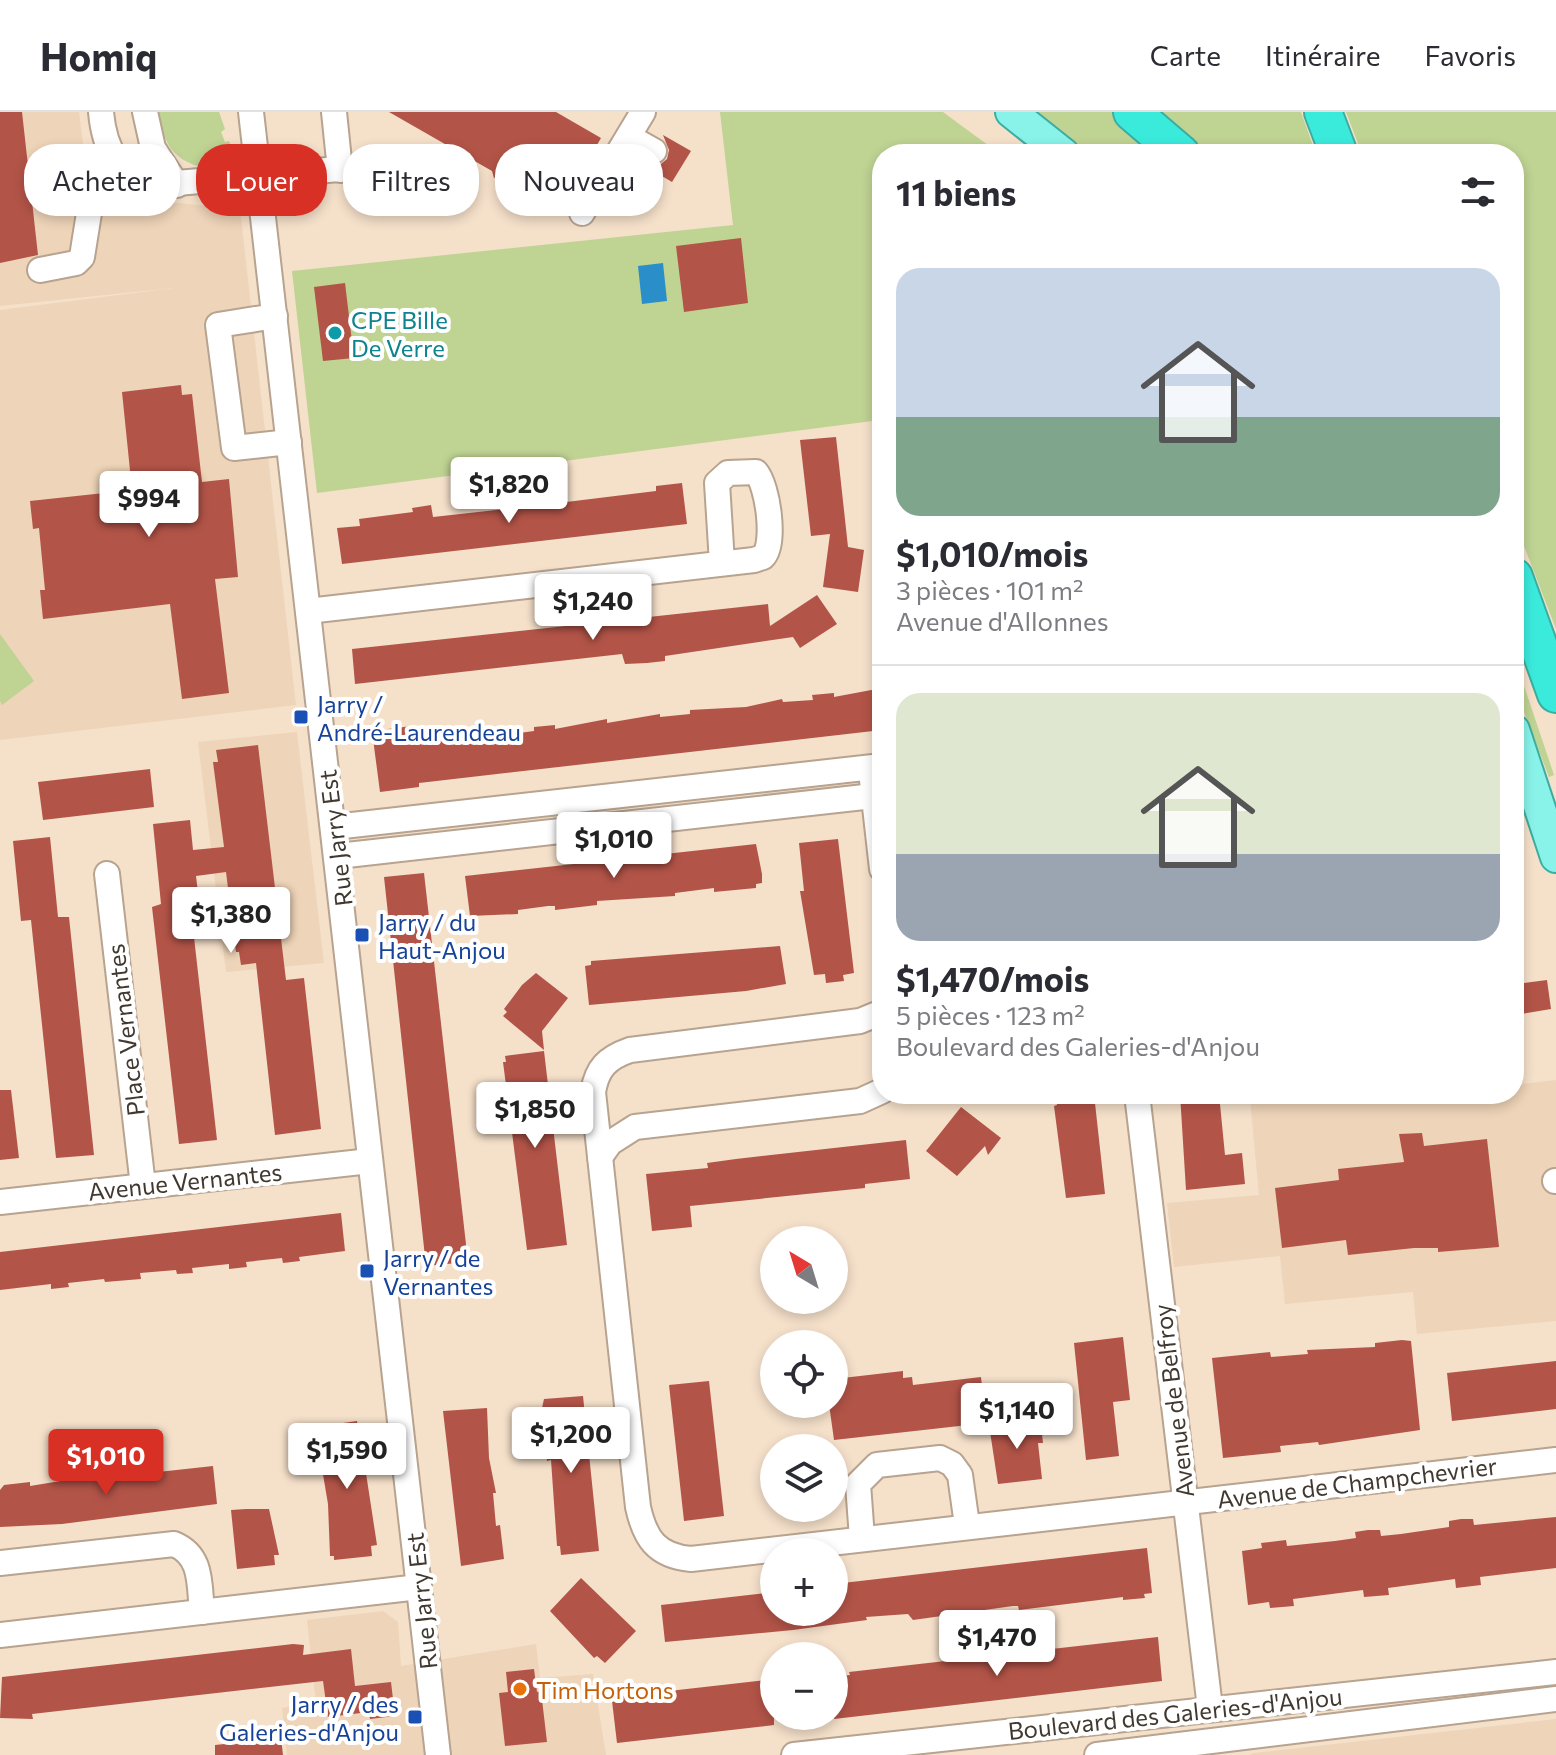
<!DOCTYPE html>
<html lang="fr">
<meta charset="utf-8">
<style>
:root{--surface:#fff;--page:#f7f7f7;--text:#2b2b33;--muted:#7c7c81;--line:#e1e1e2;--accent:#d93025}
body{margin:0;font-family:Commissioner,sans-serif;background:var(--page);color:var(--text);height:100vh;display:flex;flex-direction:column;font-size:30px;white-space:nowrap}
*{box-sizing:border-box;margin:0}
p{font-size:26px;color:var(--muted)}
.icon{flex:none;width:44px;height:44px;fill:none;stroke:currentColor;stroke-width:2;stroke-linecap:round;stroke-linejoin:round}
.map{position:relative;flex:1;overflow:hidden}
.panel{position:absolute;left:872px;top:32px;width:652px;height:960px;display:flex;flex-direction:column;background:var(--surface);border-radius:32px;box-shadow:0 4px 12px #0003}
.panel>*{flex:none}
.hud{position:absolute;left:24px;top:32px;width:728px;height:72px;display:flex;gap:16px}
.needle{width:52px;rotate:322deg}
.tools{position:absolute;left:760px;top:1114px;display:grid;gap:16px}
.tools a{display:grid;place-items:center;width:88px;height:88px;border-radius:50%;background:var(--surface);box-shadow:0 4px 12px #0003;font-size:40px}
.price{position:absolute;translate:-50% -68px;padding:0 18px;border-radius:8px;background:#fff;color:#222;font-size:26px;line-height:52px;filter:drop-shadow(0 2px 4px #0008)}
.price::after{content:'';position:absolute;left:50%;top:48px;width:24px;height:18px;margin-left:-12px;background:inherit;clip-path:polygon(0 0,100% 0,50% 100%)}
.price.on{background:var(--accent);color:#fff}
ul{padding:0;list-style:none}
li{display:grid;align-content:center;gap:16px;height:424px;padding:0 24px}
li+li{border-top:2px solid var(--line)}
li span{display:grid;place-items:center;height:248px;border-radius:24px;color:#555}
li>.icon{margin-inline-start:auto}
span .icon{width:144px;height:144px;fill:#fffc;stroke-width:1}
li b{font-size:34px}
h2{display:flex;justify-content:space-between;align-items:center;height:96px;padding:0 24px;font-size:34px}
.tag{padding:0 28px;border-radius:32px;background:var(--surface);box-shadow:0 4px 12px #0003;font-size:28px;line-height:72px}
.tag.on{background:var(--accent);color:#fff}
header{display:flex;align-items:center;gap:48px;box-sizing:border-box;height:112px;padding:0 40px;background:var(--surface);border-bottom:2px solid var(--line)}
header strong{font-size:38px}
nav{display:flex;gap:44px;margin-inline-start:auto;font-size:28px}
.map>svg:first-child{display:block}
.built{fill:#eed4b8}
.green{fill:#bfd393}
.water{fill:#2a8ec9}
.building{fill:#b35448}
.lines{fill:none;stroke-linecap:round;stroke-linejoin:round}
.minor-casing{stroke:#b7a38f;stroke-width:28}
.major-casing{stroke:#3cada0;stroke-width:34}
.highway-casing{stroke:#3cada0;stroke-width:40}
.minor{stroke:#fff;stroke-width:24}
.major{stroke:#89f3ea;stroke-width:30}
.highway{stroke:#3aebdc;stroke-width:36}
.culture-dot{fill:#0f9aa8;stroke:#fff;stroke-width:3}
.transit-dot{fill:#1a4fb4;stroke:#fff;stroke-width:3}
.food-dot{fill:#e8710a;stroke:#fff;stroke-width:3}
.labels{text-anchor:middle;dominant-baseline:central;stroke-width:8;stroke-linejoin:round;paint-order:stroke}
.culture-label{font-size:24px;fill:#0d838f;stroke:#fff;text-anchor:start}
.transit-label{font-size:24px;fill:#164399;stroke:#fff;text-anchor:start}
.street-label{font-size:24px;fill:#413930;stroke:#fff}
.food-label{font-size:24px;fill:#c56008;stroke:#fff;text-anchor:start}
</style>
<header>
<strong>Homiq</strong>
<nav><a>Carte</a><a>Itinéraire</a><a>Favoris</a></nav>
</header>
<div class="map">
<svg width="1556" height="1643" viewBox="0 0 1556 1643">
<rect width="100%" height="100%" fill="#f5e0ca"/>
<g class="built">
<polygon points="0,0 79,0 86,55 117,85 240,97 296,593 0,628 0,198 182,175 0,194"/>
<polygon points="297,620 324,851 226,860 198,630"/>
<polygon points="1556,968 1556,1209 1417,1222 1413,1180 1285,1192 1280,1144 1174,1155 1167,1091 1259,1083 1250,987 1297,982 1514,982 1514,973"/>
<polygon points="383,1499 398,1510 401,1554 536,1532 540,1566 593,1562 606,1643 287,1643 282,1596 316,1591 307,1508"/>
<polygon points="1556,1607 1556,1643 1248,1643 1254,1641"/>
</g>
<g class="green">
<path d="M159,0H219L225,17L221,20L225,30L229,29L234,42L231,47C212,64 180,53 168,32C163,23 161,11 159,0Z"/>
<polygon points="720,0 943,0 1000,42 882,42 882,324 880,308 317,381 292,159 733,113"/>
<polygon points="1037,0 1112,0 1163,42 1091,42"/>
<polygon points="1156,0 1301,0 1316,42 1204,42"/>
<polygon points="1346,0 1556,0 1556,517 1514,408 1514,42 1362,42"/>
<polygon points="0,522 34,569 2,593 0,589"/>
<polygon points="1514,544 1554,663 1549,665 1514,574"/>
</g>
<polygon class="water" points="663,151 667,189 642,192 638,154"/>
<g class="building">
<polygon points="0,0 22,0 38,143 0,151"/>
<polygon points="389,0 556,0 601,26 586,52 558,35 543,35 536,48 543,61 531,82 500,64 494,66 492,59"/>
<polygon points="663,23 691,39 672,70 645,54 661,52 667,47 669,38"/>
<polygon points="741,126 748,191 684,200 676,134"/>
<polygon points="345,171 354,246 323,249 314,175"/>
<polygon points="181,273 182,283 192,282 202,370 229,367 238,465 215,467 229,581 182,587 170,492 43,507 40,478 45,478 39,416 33,417 30,389 132,378 122,280"/>
<polygon points="836,325 848,435 864,438 858,480 823,475 830,422 811,424 800,328"/>
<polygon points="682,371 687,412 342,452 337,416 360,414 359,407 413,400 412,396 431,393 433,405 550,392 656,379 656,374"/>
<polygon points="817,483 837,512 800,536 793,525 665,544 665,549 647,551 625,552 622,542 355,572 352,537 768,492 770,514"/>
<polygon points="882,576 882,618 419,671 419,675 380,680 372,619 412,614 414,628 451,625 452,628 482,625 482,621 519,621 534,619 534,615 555,613 555,617 607,607 607,611 660,602 660,605 690,602 690,598 746,595 782,587 783,590 813,588 812,583 834,581 834,585"/>
<polygon points="258,633 286,868 304,866 321,1017 275,1023 256,851 241,853 239,840 236,840 226,760 196,764 199,789 190,790 217,1028 179,1032 152,795 161,792 153,712 190,708 193,738 224,735 213,650 218,650 216,638"/>
<polygon points="150,657 154,695 43,708 38,670"/>
<polygon points="50,725 58,805 69,805 94,1043 56,1046 31,808 21,809 13,729"/>
<polygon points="838,727 854,861 843,863 844,869 826,871 825,862 814,863 800,779 804,779 799,731"/>
<polygon points="756,732 762,762 762,771 756,772 756,776 714,780 714,776 675,781 675,784 597,789 597,793 555,798 555,794 548,794 518,798 518,802 470,804 465,764"/>
<polygon points="424,761 468,1150 426,1154 384,765"/>
<polygon points="780,834 786,872 746,879 589,893 585,854 591,853 591,849"/>
<polygon points="536,861 568,886 542,919 544,938 503,904 507,900 504,897 522,873"/>
<polygon points="1547,868 1551,897 1521,902 1517,872"/>
<polygon points="544,939 567,1133 527,1138 503,950 506,950 505,944"/>
<polygon points="0,978 11,978 19,1046 0,1048"/>
<polygon points="1071,982 1094,982 1105,1082 1066,1086 1054,994 1057,993 1056,986"/>
<polygon points="1180,982 1219,982 1225,1043 1242,1041 1245,1072 1186,1078"/>
<polygon points="961,995 1001,1026 988,1043 985,1034 957,1064 926,1039"/>
<polygon points="1422,1021 1424,1034 1487,1027 1499,1135 1438,1140 1438,1136 1414,1136 1348,1143 1346,1128 1282,1136 1275,1076 1339,1068 1338,1057 1404,1050 1399,1022"/>
<polygon points="906,1028 910,1067 865,1072 865,1076 690,1094 692,1115 652,1119 646,1062 708,1056 707,1051 736,1047"/>
<polygon points="341,1101 345,1139 299,1145 300,1149 283,1151 282,1146 246,1150 247,1155 229,1157 229,1152 192,1156 193,1161 177,1162 176,1158 140,1161 141,1167 105,1170 104,1167 68,1171 69,1175 51,1177 51,1172 0,1178 0,1140"/>
<polygon points="1123,1225 1130,1288 1113,1290 1119,1344 1086,1348 1074,1231"/>
<polygon points="1402,1228 1411,1229 1420,1318 1319,1333 1318,1330 1280,1334 1281,1340 1223,1346 1212,1246 1270,1240 1271,1245 1308,1242 1307,1238 1375,1235 1375,1231"/>
<polygon points="1556,1249 1556,1297 1452,1309 1447,1261"/>
<polygon points="903,1259 903,1266 912,1265 913,1273 981,1265 986,1311 834,1328 829,1292 834,1292 834,1267"/>
<polygon points="709,1269 724,1404 684,1409 669,1273"/>
<polygon points="583,1284 599,1439 561,1443 560,1434 557,1434 551,1348 547,1349 542,1296 544,1287"/>
<polygon points="487,1296 489,1346 496,1381 493,1381 496,1414 500,1413 504,1447 461,1454 443,1299"/>
<polygon points="1040,1306 1043,1331 1038,1331 1042,1367 998,1372 989,1313"/>
<polygon points="357,1309 358,1317 365,1317 362,1335 377,1433 371,1434 372,1444 334,1448 334,1444 330,1444 328,1392 315,1315"/>
<polygon points="213,1354 217,1392 62,1412 0,1415 0,1378 4,1373 30,1370 30,1374 85,1365 85,1368"/>
<polygon points="246,1397 269,1397 279,1443 274,1443 275,1453 237,1457 231,1398"/>
<polygon points="1556,1405 1556,1456 1480,1465 1481,1473 1456,1476 1455,1467 1388,1476 1389,1483 1364,1485 1363,1478 1293,1487 1294,1494 1270,1496 1269,1490 1248,1493 1242,1439 1262,1436 1261,1431 1286,1428 1287,1434 1335,1429 1356,1426 1355,1420 1368,1418 1380,1418 1381,1424 1401,1422 1449,1415 1449,1409 1461,1407 1473,1407 1474,1413"/>
<polygon points="1147,1436 1152,1481 1144,1482 1145,1486 1123,1488 1123,1485 1019,1498 1018,1494 1013,1494 913,1508 908,1502 866,1505 867,1508 793,1518 665,1530 661,1493 774,1480 774,1500 834,1500 834,1472"/>
<polygon points="581,1466 636,1519 605,1551 597,1544 594,1546 550,1499"/>
<polygon points="1158,1525 1162,1569 834,1607 834,1565 850,1563 849,1560"/>
<polygon points="293,1532 304,1533 303,1543 351,1537 355,1574 391,1570 395,1604 370,1607 369,1600 328,1605 323,1569 32,1602 33,1607 0,1606 2,1565"/>
<polygon points="534,1557 537,1580 541,1579 547,1630 505,1634 499,1581 508,1580 506,1560"/>
<polygon points="774,1567 774,1613 617,1631 612,1589 616,1585"/>
<polygon points="281,1626 283,1643 215,1643 215,1633"/>
</g>
<g class="lines">
<defs>
<g id="minor">
<path d="M101,0C104,35 118,65 154,73L431,49"/>
<polyline points="145,0 153,36 177,73"/>
<polyline points="251,0 438,1643"/>
<polyline points="334,0 340,58"/>
<polyline points="629,25 654,39"/>
<polyline points="551,48 597,76"/>
<polyline points="582,101 643,0"/>
<polyline points="40,158 76,151 82,145 96,57 110,39"/>
<polyline points="275,204 218,213 234,336 289,330"/>
<path d="M308,499L754,448L763,445C776,432 768,374 756,360L728,361L717,371L722,451"/>
<polyline points="872,668 882,757"/>
<polyline points="334,715 882,654"/>
<polyline points="338,744 882,683"/>
<polyline points="107,762 143,1074"/>
<path d="M882,900L860,909L630,938C607,946 597,956 593,980L638,1395C645,1427 657,1444 691,1447L1556,1348"/>
<polyline points="1137,982 1210,1596"/>
<polyline points="600,1045 610,1031 635,1015 860,989 882,979"/>
<polyline points="1555,1069 1556,1069"/>
<polyline points="0,1090 370,1049"/>
<polyline points="862,1426 858,1372 877,1353 940,1346 952,1352 960,1363 967,1413"/>
<path d="M0,1451L174,1432C203,1444 199,1473 202,1500"/>
<polyline points="0,1523 419,1475"/>
<polyline points="794,1643 1556,1560"/>
<polyline points="1097,1643 1556,1587"/>
</g>
<g id="major">
<polyline points="1011,0 1064,42"/>
<polyline points="1514,618 1556,745"/>
</g>
<g id="highway">
<polyline points="1132,0 1181,42"/>
<polyline points="1323,0 1339,42"/>
<polyline points="1514,465 1556,582"/>
</g>
</defs>
<use href="#minor" class="minor-casing"/>
<use href="#major" class="major-casing"/>
<use href="#highway" class="highway-casing"/>
<use href="#minor" class="minor"/>
<use href="#major" class="major"/>
<use href="#highway" class="highway"/>
</g>
<circle class="culture-dot" cx="335" cy="221" r="8"/>
<g class="transit-dot">
<rect x="293" y="597" width="16" height="16" rx="4"/>
<rect x="354" y="815" width="16" height="16" rx="4"/>
<rect x="359" y="1151" width="16" height="16" rx="4"/>
<rect x="407" y="1597" width="16" height="16" rx="4"/>
</g>
<circle class="food-dot" cx="520" cy="1577" r="8"/>
<g class="labels">
<g class="culture-label">
<text x="351" y="207">CPE Bille<tspan x="351" dy="28">De Verre</tspan></text>
</g>
<g class="transit-label">
<text x="317" y="591">Jarry /<tspan x="317" dy="28">André-Laurendeau</tspan></text>
<text x="378" y="809">Jarry / du<tspan x="378" dy="28">Haut-Anjou</tspan></text>
<text x="383" y="1145">Jarry / de<tspan x="383" dy="28">Vernantes</tspan></text>
<text x="399" y="1591" text-anchor="end">Jarry / des<tspan x="399" dy="28">Galeries-d'Anjou</tspan></text>
</g>
<g class="street-label">
<text transform="translate(335 726) rotate(-97)">Rue Jarry Est</text>
<text transform="translate(125 918) rotate(-97)">Place Vernantes</text>
<text transform="translate(185 1069) rotate(-6)">Avenue Vernantes</text>
<text transform="translate(1173 1289) rotate(-97)">Avenue de Belfroy</text>
<text transform="translate(1357 1370) rotate(-7)">Avenue de Champchevrier</text>
<text transform="translate(421 1489) rotate(-96)">Rue Jarry Est</text>
<text transform="translate(1175 1601) rotate(-6)">Boulevard des Galeries-d'Anjou</text>
</g>
<g class="food-label">
<text x="536" y="1577">Tim Hortons</text>
</g>
</g>
</svg>
<div class="tools">
<a><svg class="needle" viewBox="-14 -14 28 28"><path d="M0-13l5 13h-10z" fill="#e53935"/><path d="M0 13l5-13h-10z" fill="#7c7c81"/></svg></a>
<a><svg class="icon" aria-label="locate" viewBox="0 0 24 24"><circle cx="12" cy="12" r="6"/><path d="M12 2v4M12 18v4M2 12h4M18 12h4"/></svg></a>
<a><svg class="icon" aria-label="layers" viewBox="0 0 24 24"><path d="M12 4l9 5-9 5-9-5zM3 14l9 5 9-5"/></svg></a>
<a>+</a>
<a>−</a>
</div>
<b class="price" style="left:509px;top:413px">$1,820</b>
<b class="price" style="left:149px;top:427px">$994</b>
<b class="price" style="left:593px;top:530px">$1,240</b>
<b class="price" style="left:614px;top:768px">$1,010</b>
<b class="price" style="left:231px;top:843px">$1,380</b>
<b class="price" style="left:535px;top:1038px">$1,850</b>
<b class="price" style="left:1017px;top:1339px">$1,140</b>
<b class="price" style="left:571px;top:1363px">$1,200</b>
<b class="price" style="left:347px;top:1379px">$1,590</b>
<b class="price on" style="left:106px;top:1385px">$1,010</b>
<b class="price" style="left:997px;top:1566px">$1,470</b>
<div class="hud">
<a class="tag">Acheter</a>
<a class="tag on">Louer</a>
<a class="tag">Filtres</a>
<a class="tag">Nouveau</a>
</div>
<section class="panel">
<h2>11 biens<svg class="icon" aria-label="filters" viewBox="0 0 24 24"><path d="M4 7h16M4 17h16"/><circle cx="9" cy="7" r="2"/><circle cx="15" cy="17" r="2"/></svg></h2>
<ul>
<li><span style="background:linear-gradient(#c9d6e8 60%,#7fa58c 0)"><svg class="icon" aria-label="home" viewBox="0 0 24 24"><path d="M3 11l9-7 9 7M6 9v11h12V9"/></svg></span><div><b>$1,010/mois</b><p>3 pièces · 101 m²</p><p>Avenue d'Allonnes</p></div></li>
<li><span style="background:linear-gradient(#dfe7d0 65%,#9aa5b1 0)"><svg class="icon" aria-label="home" viewBox="0 0 24 24"><path d="M3 11l9-7 9 7M6 9v11h12V9"/></svg></span><div><b>$1,470/mois</b><p>5 pièces · 123 m²</p><p>Boulevard des Galeries-d'Anjou</p></div></li>
</ul>
</section>
</div>
